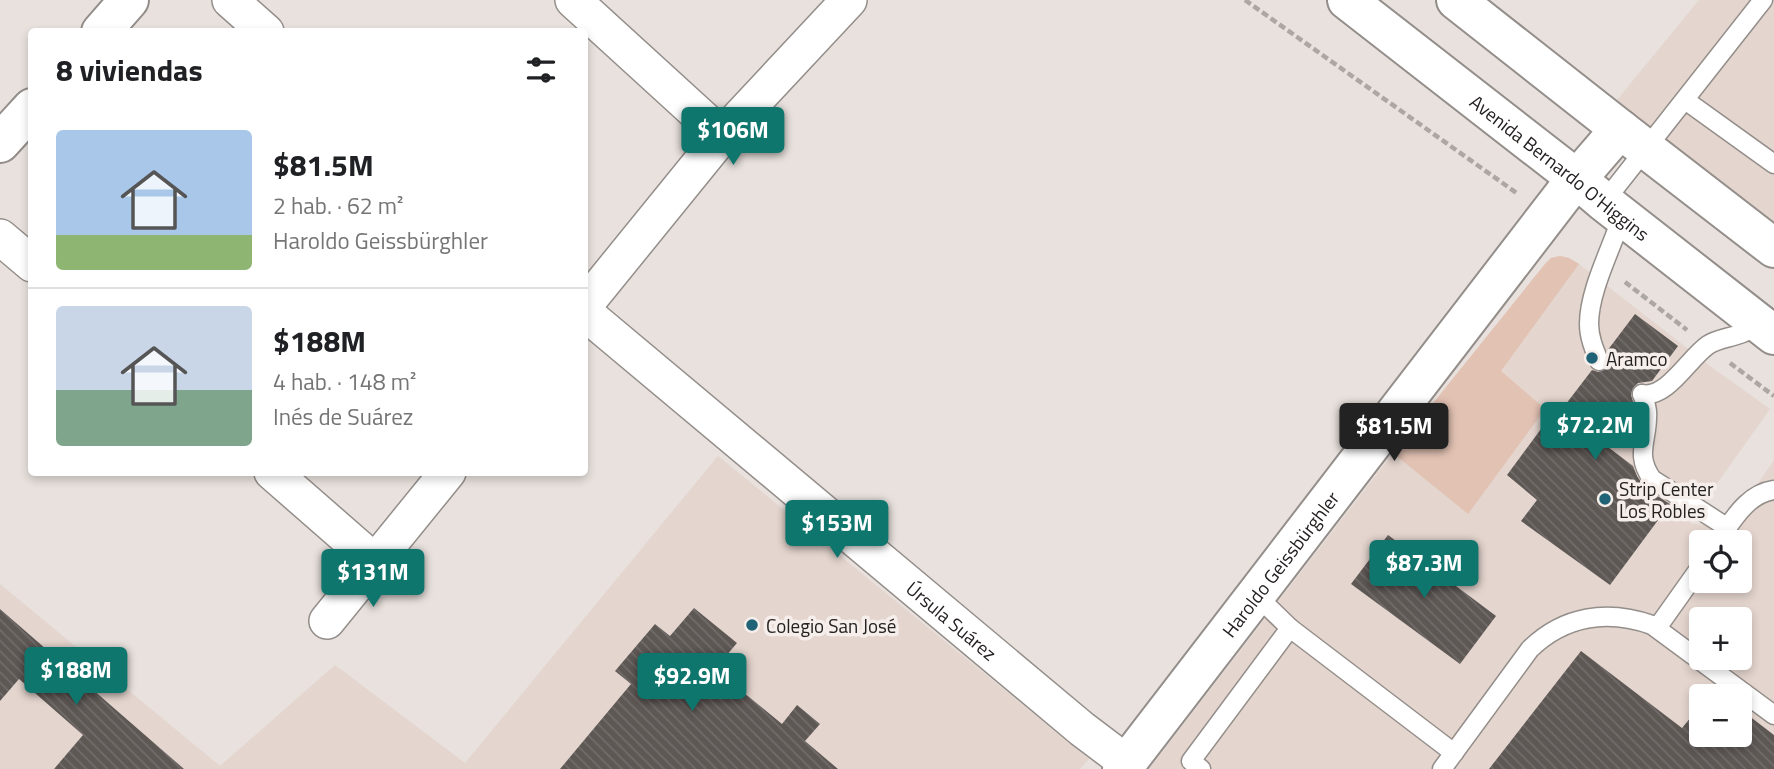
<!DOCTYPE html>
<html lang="es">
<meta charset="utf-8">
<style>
:root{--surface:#fff;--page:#f6f6f6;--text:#202124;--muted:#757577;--line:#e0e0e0;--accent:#0f766e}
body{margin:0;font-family:"Titillium Web",sans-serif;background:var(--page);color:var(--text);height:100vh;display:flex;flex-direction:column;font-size:26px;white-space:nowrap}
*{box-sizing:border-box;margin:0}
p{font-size:23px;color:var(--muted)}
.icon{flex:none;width:38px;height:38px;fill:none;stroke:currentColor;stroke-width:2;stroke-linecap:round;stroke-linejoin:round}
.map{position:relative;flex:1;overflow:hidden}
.panel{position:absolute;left:28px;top:28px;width:560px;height:448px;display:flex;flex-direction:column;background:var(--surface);border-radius:7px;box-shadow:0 4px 10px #0003}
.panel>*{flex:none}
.buttons{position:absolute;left:1689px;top:530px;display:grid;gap:14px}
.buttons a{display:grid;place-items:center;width:63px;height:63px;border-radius:7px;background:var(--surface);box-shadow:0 4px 10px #0003;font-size:35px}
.price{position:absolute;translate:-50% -60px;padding:0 16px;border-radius:7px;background:var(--accent);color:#fff;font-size:23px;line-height:46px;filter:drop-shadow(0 2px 4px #0008)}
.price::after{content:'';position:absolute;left:50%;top:42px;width:21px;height:16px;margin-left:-10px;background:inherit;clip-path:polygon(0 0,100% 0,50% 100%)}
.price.active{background:#222;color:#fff}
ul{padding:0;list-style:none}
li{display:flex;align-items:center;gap:21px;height:175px;padding:0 28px}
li+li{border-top:2px solid var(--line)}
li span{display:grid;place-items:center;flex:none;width:196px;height:140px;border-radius:7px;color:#555}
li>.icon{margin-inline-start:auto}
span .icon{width:84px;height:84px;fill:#fffc;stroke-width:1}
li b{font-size:30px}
h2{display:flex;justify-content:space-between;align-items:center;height:84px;padding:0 28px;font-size:30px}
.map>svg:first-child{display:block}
.built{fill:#e4d5ce;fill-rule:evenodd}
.grass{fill:#e2c2b3}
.building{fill:url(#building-back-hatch)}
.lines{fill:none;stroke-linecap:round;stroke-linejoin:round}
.lane-casing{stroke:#948e8a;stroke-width:21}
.street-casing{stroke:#948e8a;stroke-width:38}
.secondary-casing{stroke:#948e8a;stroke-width:42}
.primary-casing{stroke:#948e8a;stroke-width:42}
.path{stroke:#ada7a4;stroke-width:4.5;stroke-dasharray:7 3.5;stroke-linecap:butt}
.lane{stroke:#fff;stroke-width:18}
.street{stroke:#fff;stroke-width:35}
.secondary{stroke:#fff;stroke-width:38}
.primary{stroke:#fff;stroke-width:38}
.poi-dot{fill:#216376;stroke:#f5eeea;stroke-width:2.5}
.labels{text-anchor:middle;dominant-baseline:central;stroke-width:7;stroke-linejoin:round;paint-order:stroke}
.street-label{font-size:19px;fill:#242120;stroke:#f5eeea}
.poi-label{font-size:19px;fill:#242120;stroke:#f5eeea;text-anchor:start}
</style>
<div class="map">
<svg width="1774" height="769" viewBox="0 0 1774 769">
<defs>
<pattern id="building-back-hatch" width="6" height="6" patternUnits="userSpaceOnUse" patternTransform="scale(1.75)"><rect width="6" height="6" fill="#5e5855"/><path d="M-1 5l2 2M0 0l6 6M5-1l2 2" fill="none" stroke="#716c6a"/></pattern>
</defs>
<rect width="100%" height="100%" fill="#e8e1dd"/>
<g class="built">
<polygon points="1699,0 1774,0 1774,235 1608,111"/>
<path d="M1560,256L1569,258L1579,264L1710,366L1770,409L1689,523L1728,528L1774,460V769H1149L1393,453L1545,264L1551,258ZM1701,542H1740V581H1701ZM1701,620H1740V658H1701ZM1701,696H1740V735H1701Z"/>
<polygon points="718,456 1089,759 1080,769 0,769 0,584 220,766 335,665 465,763"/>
</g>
<polygon class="grass" points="1560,256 1569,258 1579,264 1501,371 1545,409 1468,514 1393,453 1545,264 1551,258"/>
<g class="building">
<polygon points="1635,314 1678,346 1652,381 1638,383 1633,388 1631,395 1634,405 1604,444 1633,466 1637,476 1645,488 1670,504 1610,585 1521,521 1537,500 1507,475 1552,414 1556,417 1592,370 1598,372 1608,368 1610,362 1607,351"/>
<polygon points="1388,535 1496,616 1460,664 1351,584"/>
<polygon points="694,608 737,643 715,669 782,724 797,705 820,724 805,741 838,769 560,769 631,684 615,671 655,624 670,636"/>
<polygon points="0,609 184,769 54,769 83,735 19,679 0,701"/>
<polygon points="1581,651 1682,728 1701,705 1701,735 1740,735 1740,709 1774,735 1774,769 1489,769"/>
</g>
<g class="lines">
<defs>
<g id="lane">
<polyline points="1685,100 1774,164"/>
<polyline points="1604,202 1763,0"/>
<path d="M1599,361C1594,349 1589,337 1589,324C1589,290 1612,248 1622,216"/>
<path d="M1642,394C1645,401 1648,409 1647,417C1647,442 1635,455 1652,479L1728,528"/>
<path d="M1642,394C1667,399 1689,358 1708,345C1717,339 1729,338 1740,334C1747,332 1753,327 1760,324"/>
<path d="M1717,542C1732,522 1746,494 1774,490"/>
<polyline points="1255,594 1290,628"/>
<polyline points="1657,628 1701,566"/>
<polyline points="1201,769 1191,761 1290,628 1454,753"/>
<path d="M1442,769L1530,649C1564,616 1607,609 1652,625L1774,715"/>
</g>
<g id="street">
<polyline points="230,0 266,32"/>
<polyline points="573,0 722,136"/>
<polyline points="0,237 32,264"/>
<polyline points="584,306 722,136 849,0"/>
<path id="s1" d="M584,312L1082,729L1127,763"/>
<polyline points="272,472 375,562"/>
<polyline points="327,621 448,472"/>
</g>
<g id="secondary">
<polyline points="101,32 129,0"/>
<polyline points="0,143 32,108"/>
<path id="s2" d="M1122,769L1564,194L1620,129"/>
</g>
<g id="primary">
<path id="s3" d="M1347,0L1577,179L1604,202L1774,335"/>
<polyline points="1456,0 1620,129 1774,248"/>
</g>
</defs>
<use href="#lane" class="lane-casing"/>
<use href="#street" class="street-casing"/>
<use href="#secondary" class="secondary-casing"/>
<use href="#primary" class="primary-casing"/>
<g class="path">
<polyline points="1245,0 1518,194"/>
<polyline points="1625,282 1687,330"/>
<polyline points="1730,363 1774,396"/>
</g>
<use href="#lane" class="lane"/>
<use href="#street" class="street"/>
<use href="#secondary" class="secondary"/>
<use href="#primary" class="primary"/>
</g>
<g class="poi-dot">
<circle cx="1592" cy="358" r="7"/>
<circle cx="1605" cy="499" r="7"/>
<circle cx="752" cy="625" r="7"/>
</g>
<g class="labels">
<g class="street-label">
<text stroke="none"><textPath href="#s3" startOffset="271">Avenida Bernardo O'Higgins</textPath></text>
<text stroke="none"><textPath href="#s2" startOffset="259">Haroldo Geissbürghler</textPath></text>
<text stroke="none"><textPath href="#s1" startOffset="480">Úrsula Suárez</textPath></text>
</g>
<g class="poi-label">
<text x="1606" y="358">Aramco</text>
<text x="1619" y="488">Strip Center<tspan x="1619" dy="22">Los Robles</tspan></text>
<text x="766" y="625">Colegio San José</text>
</g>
</g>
</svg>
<div class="buttons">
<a><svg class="icon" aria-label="locate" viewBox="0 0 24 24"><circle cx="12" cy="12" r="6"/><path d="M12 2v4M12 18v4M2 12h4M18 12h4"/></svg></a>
<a>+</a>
<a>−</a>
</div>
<b class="price" style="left:733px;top:167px">$106M</b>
<b class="price" style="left:1595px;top:462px">$72.2M</b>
<b class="price active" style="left:1394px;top:463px">$81.5M</b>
<b class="price" style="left:837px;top:560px">$153M</b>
<b class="price" style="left:1424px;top:600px">$87.3M</b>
<b class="price" style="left:373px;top:609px">$131M</b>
<b class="price" style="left:76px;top:707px">$188M</b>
<b class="price" style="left:692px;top:713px">$92.9M</b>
<section class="panel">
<h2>8 viviendas<svg class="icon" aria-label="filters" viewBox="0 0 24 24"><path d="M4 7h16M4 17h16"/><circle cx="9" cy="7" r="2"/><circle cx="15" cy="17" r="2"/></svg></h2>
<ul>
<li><span style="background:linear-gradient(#a9c7e8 75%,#8fb573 0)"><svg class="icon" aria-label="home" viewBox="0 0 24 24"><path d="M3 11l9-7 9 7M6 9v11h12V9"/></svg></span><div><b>$81.5M</b><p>2 hab. · 62 m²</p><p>Haroldo Geissbürghler</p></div></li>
<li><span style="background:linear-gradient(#c9d6e8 60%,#7fa58c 0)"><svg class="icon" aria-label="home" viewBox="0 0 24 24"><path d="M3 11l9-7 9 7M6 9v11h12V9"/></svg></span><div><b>$188M</b><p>4 hab. · 148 m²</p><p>Inés de Suárez</p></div></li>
</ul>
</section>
</div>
